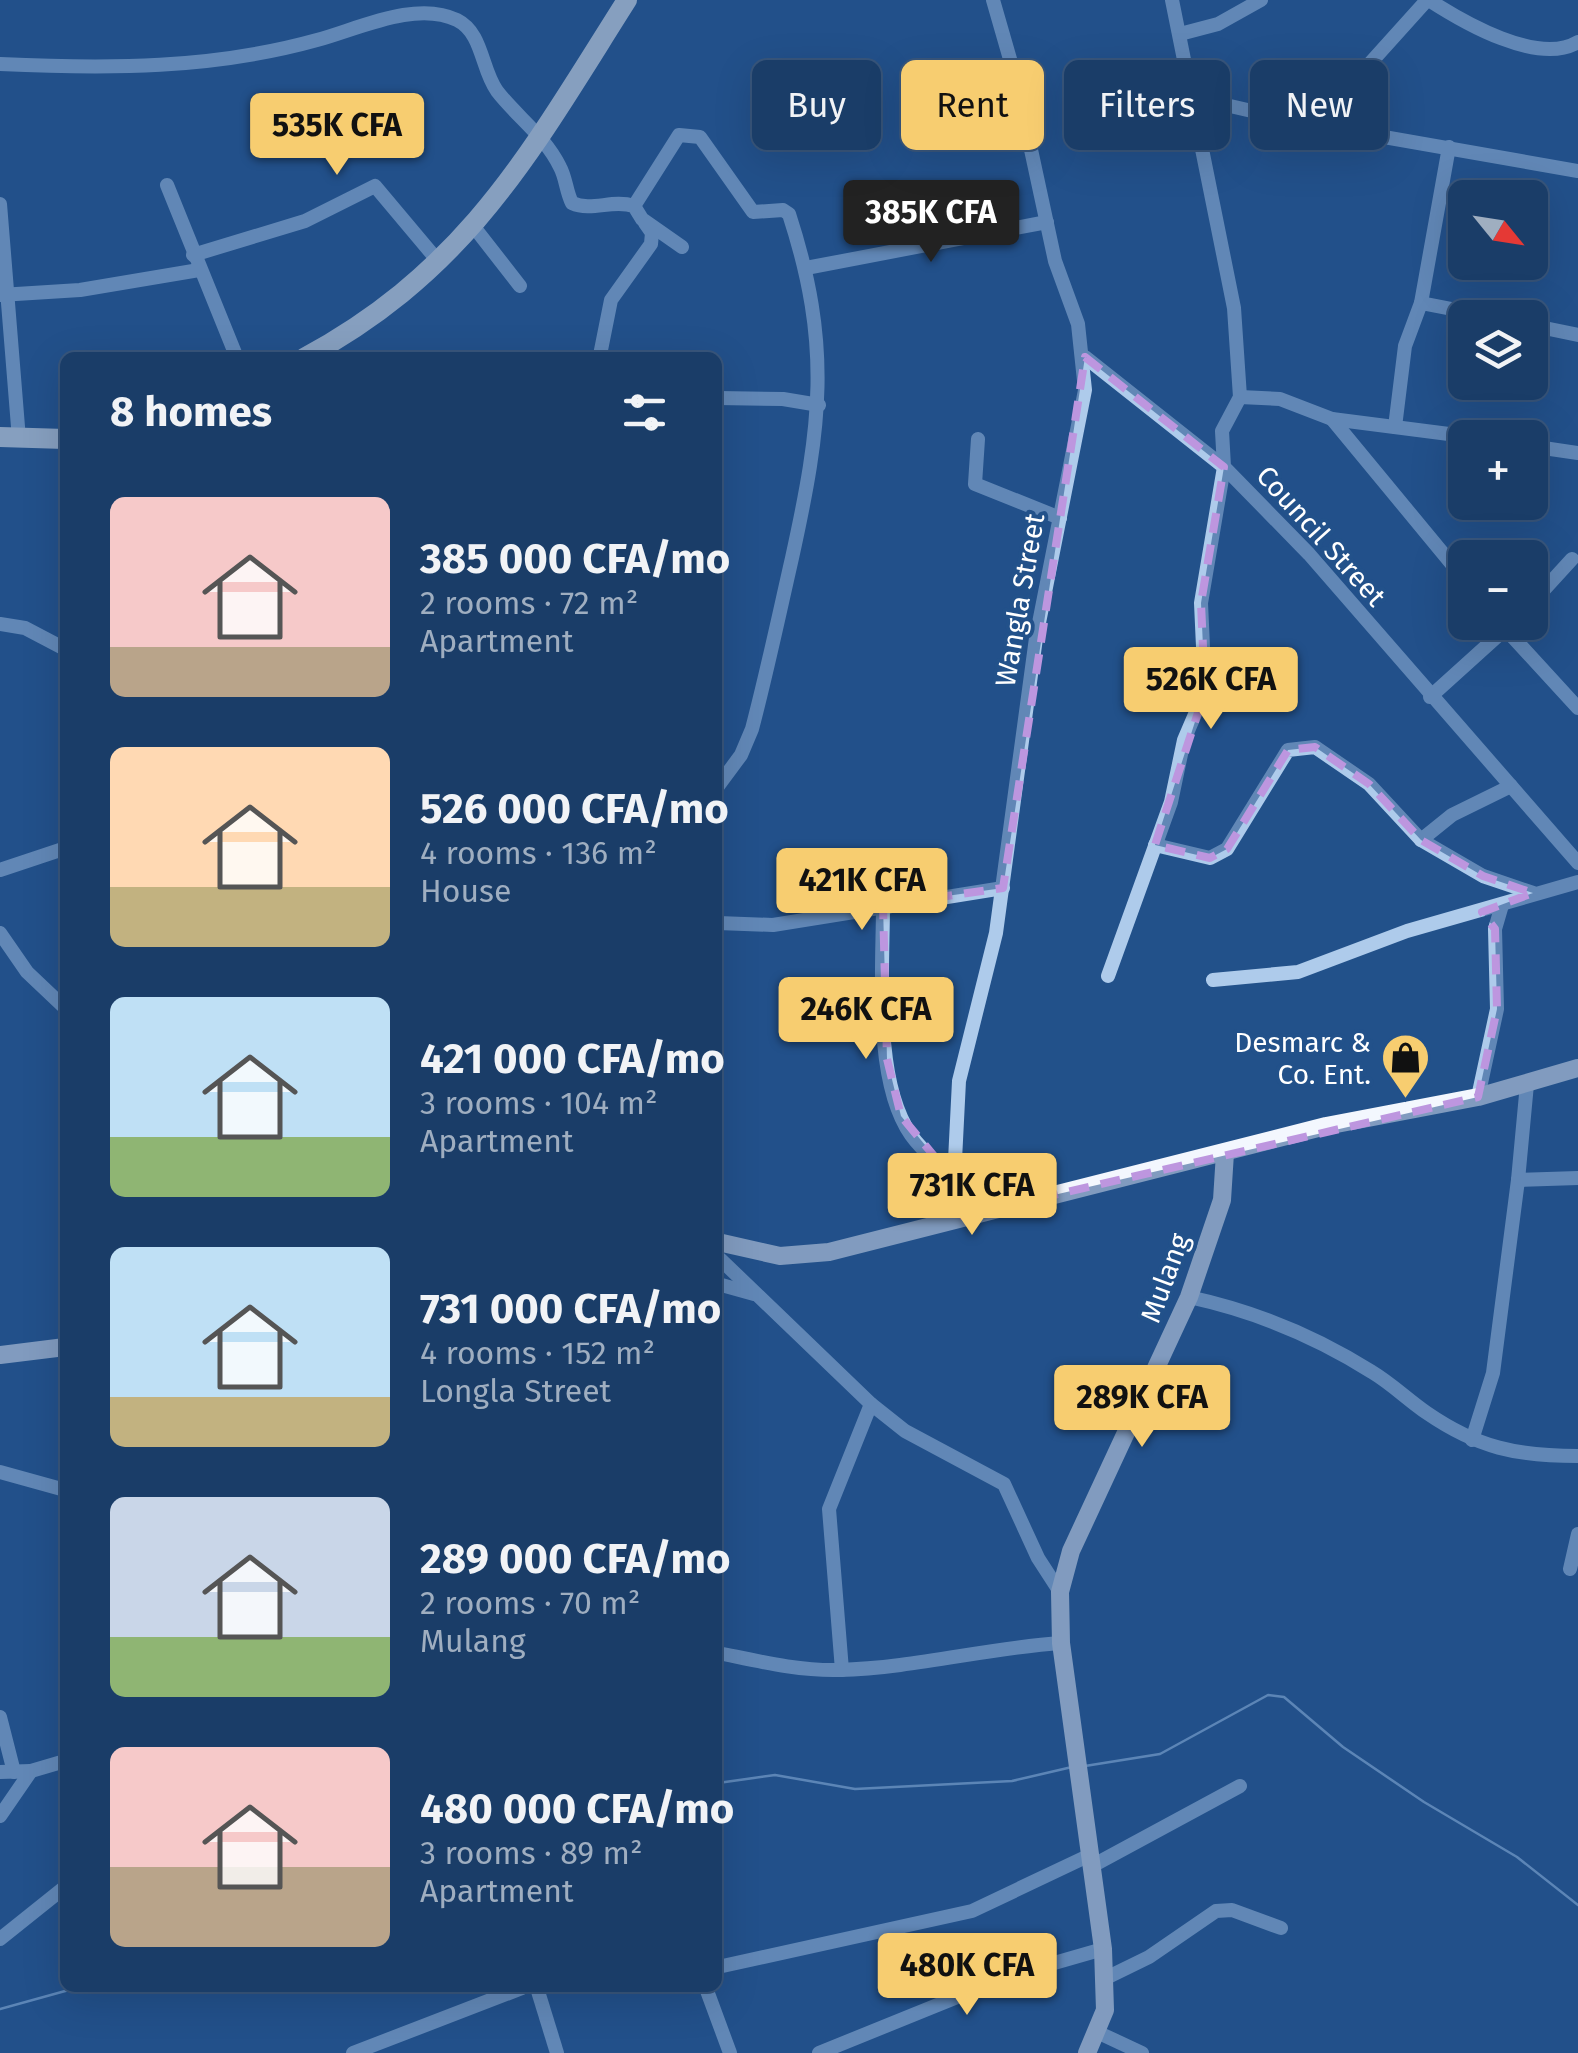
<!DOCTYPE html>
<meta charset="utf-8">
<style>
:root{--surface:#1a3d68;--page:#274871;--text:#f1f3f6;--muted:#9faec0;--line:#38567c;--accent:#f7cd70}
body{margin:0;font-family:"Fira Sans",sans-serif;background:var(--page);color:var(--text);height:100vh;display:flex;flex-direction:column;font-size:38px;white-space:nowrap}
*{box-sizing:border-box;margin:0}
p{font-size:32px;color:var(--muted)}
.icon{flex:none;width:55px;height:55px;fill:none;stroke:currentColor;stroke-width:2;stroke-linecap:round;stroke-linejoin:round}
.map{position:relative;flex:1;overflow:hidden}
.side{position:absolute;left:60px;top:352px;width:662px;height:1640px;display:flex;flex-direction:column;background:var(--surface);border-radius:15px;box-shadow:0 10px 40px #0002,0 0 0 2px var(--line)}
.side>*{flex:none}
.guide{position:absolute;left:752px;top:60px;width:675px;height:90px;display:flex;gap:20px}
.needle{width:65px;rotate:120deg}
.buttons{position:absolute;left:1448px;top:180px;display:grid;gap:20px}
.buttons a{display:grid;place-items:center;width:100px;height:100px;border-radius:15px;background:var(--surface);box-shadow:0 10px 40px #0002,0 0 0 2px var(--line);font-size:50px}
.price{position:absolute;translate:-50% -85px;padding:0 22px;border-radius:10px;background:var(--accent);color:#111;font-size:32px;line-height:65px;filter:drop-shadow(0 2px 5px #0008)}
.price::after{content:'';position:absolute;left:50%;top:60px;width:30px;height:22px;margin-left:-15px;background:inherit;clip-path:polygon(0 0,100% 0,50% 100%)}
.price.on{background:#222;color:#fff}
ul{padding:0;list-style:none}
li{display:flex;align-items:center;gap:30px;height:250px;padding:0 50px}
li span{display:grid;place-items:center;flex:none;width:280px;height:200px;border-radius:15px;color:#555}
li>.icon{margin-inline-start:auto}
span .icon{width:120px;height:120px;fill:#fffc;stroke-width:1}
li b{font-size:42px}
h2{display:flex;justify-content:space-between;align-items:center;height:120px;padding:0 50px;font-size:42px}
.pill{padding:0 35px;border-radius:15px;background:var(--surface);box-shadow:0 10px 40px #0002,0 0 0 2px var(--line);font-size:35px;line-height:90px}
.pill.on{background:var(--accent);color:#111}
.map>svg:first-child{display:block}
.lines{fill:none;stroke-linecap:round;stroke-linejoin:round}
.stream{stroke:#a2c6ec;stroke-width:2.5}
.minor{stroke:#aecbeb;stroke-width:14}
.major{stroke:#f3f7fe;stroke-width:18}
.highway{stroke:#fff;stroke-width:20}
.marked{fill:none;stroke:#bd96df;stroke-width:8;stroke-dasharray:20 12;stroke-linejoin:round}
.labels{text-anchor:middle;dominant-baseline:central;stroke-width:8;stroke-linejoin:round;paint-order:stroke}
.street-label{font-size:28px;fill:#fff;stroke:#22518a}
.poi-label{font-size:28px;fill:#fff;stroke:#22518a;text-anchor:end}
</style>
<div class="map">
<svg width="1578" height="2053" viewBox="0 0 1578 2053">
<rect width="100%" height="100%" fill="#22518a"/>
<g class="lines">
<g class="stream">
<polyline points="1085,1766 1160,1754 1268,1695 1284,1697 1343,1747 1424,1802 1517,1857 1578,1905"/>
<polyline points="718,1783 775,1775 855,1789 1012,1781 1072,1767"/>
<polyline points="0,2009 76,1988"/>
</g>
<g class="minor">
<polyline points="1172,0 1234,308 1240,397 1222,431 1224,467 1309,554 1578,863"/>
<path d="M1429,0C1463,22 1538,66 1578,42"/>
<polyline points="1180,34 1218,24 1261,0"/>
<path d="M0,64C108,69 213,69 317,40C358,29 416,0 457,20C483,33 481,69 497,91C517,117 545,136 560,167C566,178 566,191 572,203C592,212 612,199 634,206L642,219L682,247"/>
<polyline points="1191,97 1304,123 1578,171"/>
<polyline points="1322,126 1364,70 1427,0"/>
<polyline points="167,185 237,358"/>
<polyline points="0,204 19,439"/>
<path d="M634,206L679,135L700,137L753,212L783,210L789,214C832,346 821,426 792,558C779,615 767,672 752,729L741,755L718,786"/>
<polyline points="474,227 520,286"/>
<polyline points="193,255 305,221 375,186 438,261"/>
<polyline points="806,268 1047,222"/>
<polyline points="0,295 80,290 199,270"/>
<polyline points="1421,303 1449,147"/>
<polyline points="1530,325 1578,335"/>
<polyline points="600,355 611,300 651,244 652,233 645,223"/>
<polyline points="1085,357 1224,467 1201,603 1205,691 1184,740 1171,802 1108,976"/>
<polyline points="554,358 604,358"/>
<polyline points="1240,397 1280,399 1332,419 1480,438"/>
<polyline points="718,398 783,399 819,405"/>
<polyline points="1332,419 1465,580"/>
<polyline points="1395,427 1405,346 1421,303 1498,318"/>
<polyline points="978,439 975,484 1060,518"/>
<polyline points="1530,446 1578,453"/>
<polyline points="1530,605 1572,559"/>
<polyline points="1499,622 1578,708"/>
<polyline points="0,624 25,628 65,649"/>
<polyline points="1430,697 1513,622"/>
<polyline points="1421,840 1452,815 1511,786"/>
<polyline points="1155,845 1210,858 1227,849 1288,750 1315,747 1369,784 1421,840 1483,876 1533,893"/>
<polyline points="0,870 60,850"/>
<path d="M883,905C883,969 873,1081 911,1135C923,1152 940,1165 954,1180"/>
<polyline points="718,923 773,925 1003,888"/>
<polyline points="0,933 27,972 65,1008"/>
<polyline points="1213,980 1298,972 1407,931 1578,882"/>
<polyline points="1527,1084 1518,1180 1578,1178"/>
<polyline points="1478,1097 1497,1009 1495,929 1502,905"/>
<polyline points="963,1216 954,1180 959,1081 996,933 1036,638 1085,390 1078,324 1055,261 1016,80 993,0"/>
<polyline points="718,1257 871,1404 905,1431 1004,1484 1038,1558 1060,1592"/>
<polyline points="718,1284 754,1294"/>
<path d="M1189,1297C1254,1311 1315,1336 1372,1372C1392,1384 1408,1400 1427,1413C1478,1448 1517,1456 1578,1456"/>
<polyline points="1472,1440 1493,1373 1518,1180"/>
<polyline points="0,1472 65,1490"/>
<polyline points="1570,1569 1578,1534"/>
<path d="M718,1653C758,1661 798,1671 839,1670C914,1668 987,1648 1061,1643"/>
<polyline points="842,1670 829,1509 871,1404"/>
<polyline points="0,1717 14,1772"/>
<polyline points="31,1771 65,1761"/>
<polyline points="0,1772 31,1771 0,1816"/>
<polyline points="1092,1866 1240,1786"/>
<polyline points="0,1939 65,1887"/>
<polyline points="718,1967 972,1911 1090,1855"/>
<polyline points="1104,1979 1149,1957 1216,1911 1232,1910 1281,1928"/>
<polyline points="537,1988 557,2053"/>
<polyline points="706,1988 730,2053"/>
<polyline points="1099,2033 1142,2053"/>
<polyline points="353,2053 522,1988"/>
<polyline points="819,2053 1009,1976 1103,1949"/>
</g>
<g class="major">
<polyline points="718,1242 780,1256 829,1252 1326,1126 1478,1097 1578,1068"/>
<polyline points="0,1355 65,1347"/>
<polyline points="1087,2053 1105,2010 1103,1949 1061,1643 1060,1592 1071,1551 1189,1297 1222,1200 1225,1153"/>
</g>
<g class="highway">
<path d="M304,358C469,269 531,151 627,0"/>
<polyline points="0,437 65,439"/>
</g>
</g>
<path d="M0 0H1578V2053H0ZM1085,357L1224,467L1201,603L1205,691L1155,845L1210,858L1227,849L1288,750L1315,747L1369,784L1421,840L1483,876L1533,893L1482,912L1495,929L1497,1009L1478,1097L963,1216L954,1180L901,1116L887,1059L883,905L1003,888Z" fill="#22518a" fill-opacity=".55" fill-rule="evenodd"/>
<path class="marked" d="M1085,357L1224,467L1201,603L1205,691L1155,845L1210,858L1227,849L1288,750L1315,747L1369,784L1421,840L1483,876L1533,893L1482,912L1495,929L1497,1009L1478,1097L963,1216L954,1180L901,1116L887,1059L883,905L1003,888Z"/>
<defs>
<symbol id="shop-pin" viewBox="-11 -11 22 30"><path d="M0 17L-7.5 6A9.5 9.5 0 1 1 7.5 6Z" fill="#f7cd70" stroke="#22518a"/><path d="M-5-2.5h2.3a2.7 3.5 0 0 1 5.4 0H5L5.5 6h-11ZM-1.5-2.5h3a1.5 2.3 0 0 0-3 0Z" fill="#111"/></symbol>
</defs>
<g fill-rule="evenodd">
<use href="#shop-pin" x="1378" y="1030" width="55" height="75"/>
</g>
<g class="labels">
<g class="street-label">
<text transform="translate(1321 536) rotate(48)">Council Street</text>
<text transform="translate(1020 600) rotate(-80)">Wangla Street</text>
<text transform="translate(1165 1278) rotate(-70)">Mulang</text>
</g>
<g class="poi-label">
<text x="1371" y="1042">Desmarc &amp;<tspan x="1371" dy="32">Co. Ent.</tspan></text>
</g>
</g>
</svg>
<div class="buttons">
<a><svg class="needle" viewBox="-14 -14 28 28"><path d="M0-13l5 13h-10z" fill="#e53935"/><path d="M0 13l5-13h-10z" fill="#9faec0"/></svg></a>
<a><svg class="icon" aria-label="layers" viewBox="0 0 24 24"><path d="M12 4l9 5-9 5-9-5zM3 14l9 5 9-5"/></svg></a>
<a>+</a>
<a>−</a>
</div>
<b class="price" style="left:337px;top:178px">535K CFA</b>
<b class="price on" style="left:931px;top:265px">385K CFA</b>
<b class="price" style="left:1211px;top:732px">526K CFA</b>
<b class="price" style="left:862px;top:933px">421K CFA</b>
<b class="price" style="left:866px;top:1062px">246K CFA</b>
<b class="price" style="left:972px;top:1238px">731K CFA</b>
<b class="price" style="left:1142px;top:1450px">289K CFA</b>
<b class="price" style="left:967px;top:2018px">480K CFA</b>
<div class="guide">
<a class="pill">Buy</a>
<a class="pill on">Rent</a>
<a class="pill">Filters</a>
<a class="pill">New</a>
</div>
<section class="side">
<h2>8 homes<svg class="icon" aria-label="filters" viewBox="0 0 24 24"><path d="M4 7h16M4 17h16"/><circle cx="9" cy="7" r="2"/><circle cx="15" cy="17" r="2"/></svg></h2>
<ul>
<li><span style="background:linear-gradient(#f6c9c9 75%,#b9a48a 0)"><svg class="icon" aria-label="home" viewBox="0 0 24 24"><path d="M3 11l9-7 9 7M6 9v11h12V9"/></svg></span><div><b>385 000 CFA/mo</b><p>2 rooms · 72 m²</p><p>Apartment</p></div></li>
<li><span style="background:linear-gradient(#ffd9b3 70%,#c2b280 0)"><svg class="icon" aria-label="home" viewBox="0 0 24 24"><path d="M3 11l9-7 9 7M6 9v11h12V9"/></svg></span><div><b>526 000 CFA/mo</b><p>4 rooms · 136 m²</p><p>House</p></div></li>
<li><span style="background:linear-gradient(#bfe0f5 70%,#8fb573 0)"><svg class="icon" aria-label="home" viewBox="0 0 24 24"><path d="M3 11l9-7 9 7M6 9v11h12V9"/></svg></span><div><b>421 000 CFA/mo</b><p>3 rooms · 104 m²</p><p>Apartment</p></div></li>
<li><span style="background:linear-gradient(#bfe0f5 75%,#c2b280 0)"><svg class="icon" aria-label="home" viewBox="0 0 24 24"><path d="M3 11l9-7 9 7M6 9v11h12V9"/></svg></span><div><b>731 000 CFA/mo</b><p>4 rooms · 152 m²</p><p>Longla Street</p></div></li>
<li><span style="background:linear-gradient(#c9d6e8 70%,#8fb573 0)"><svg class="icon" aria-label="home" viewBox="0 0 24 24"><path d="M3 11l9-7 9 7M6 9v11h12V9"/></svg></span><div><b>289 000 CFA/mo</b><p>2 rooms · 70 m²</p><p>Mulang</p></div></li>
<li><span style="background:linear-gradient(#f6c9c9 60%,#b9a48a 0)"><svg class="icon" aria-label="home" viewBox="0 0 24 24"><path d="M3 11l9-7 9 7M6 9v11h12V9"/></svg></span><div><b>480 000 CFA/mo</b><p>3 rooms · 89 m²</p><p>Apartment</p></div></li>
</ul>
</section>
</div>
